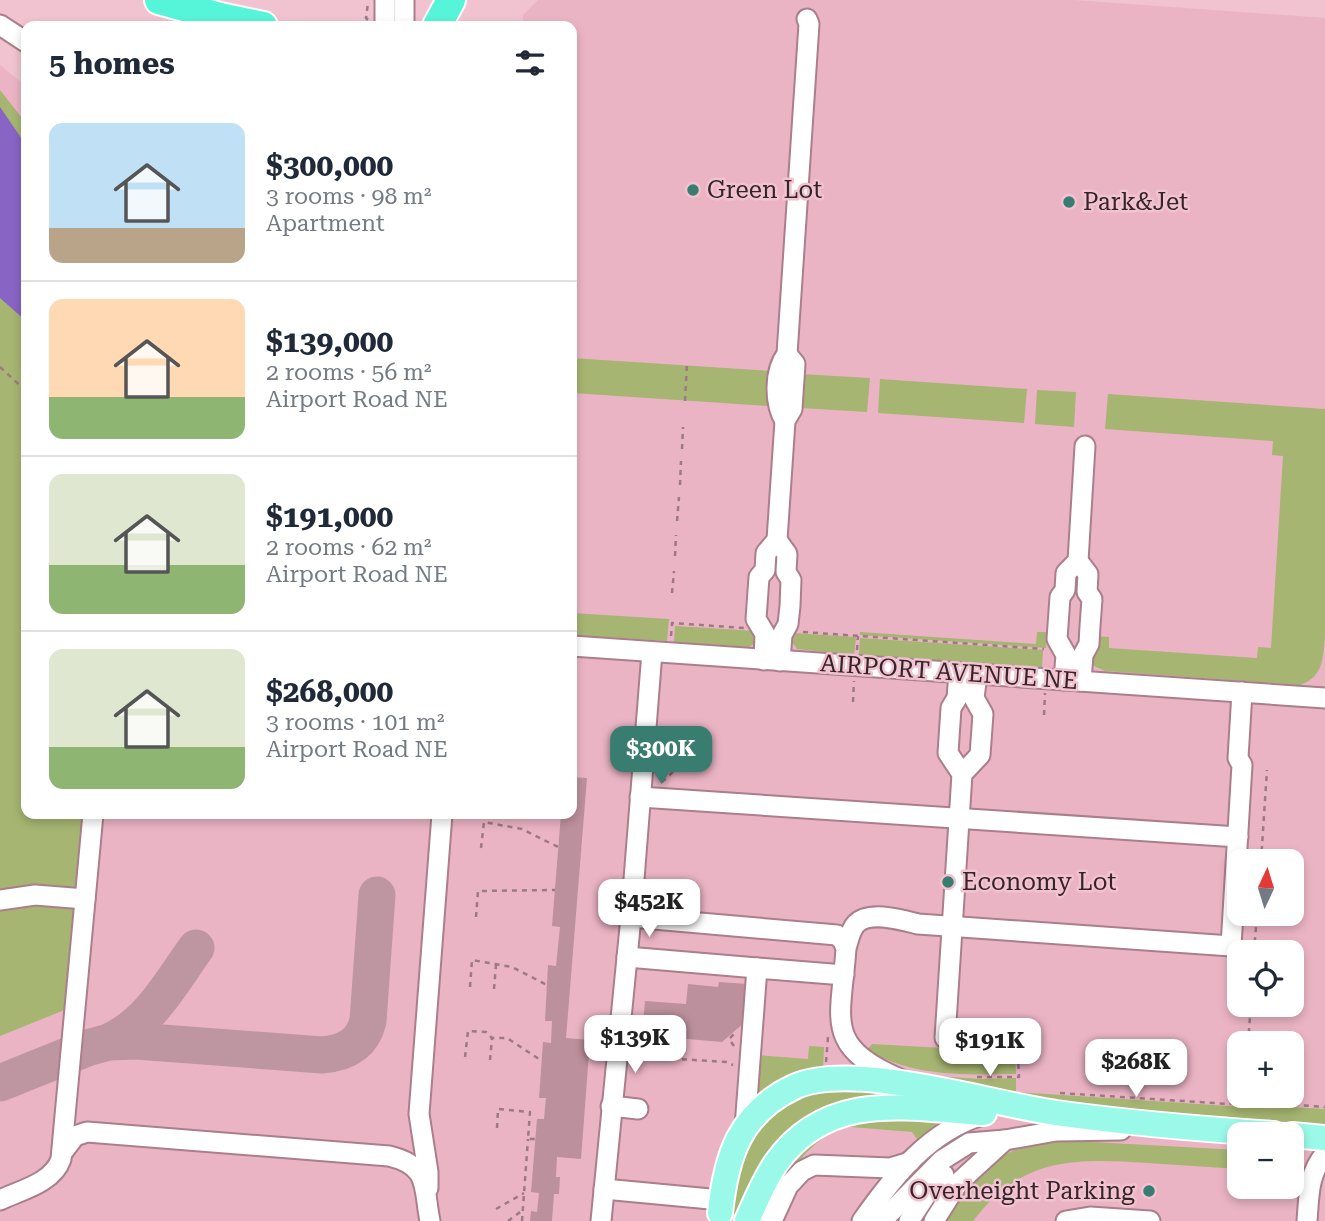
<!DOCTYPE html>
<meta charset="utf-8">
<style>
:root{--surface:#fff;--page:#f6f6f7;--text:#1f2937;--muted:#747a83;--line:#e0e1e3;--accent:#397d70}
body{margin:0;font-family:"Roboto Serif",serif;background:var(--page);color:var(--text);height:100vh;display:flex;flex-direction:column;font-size:26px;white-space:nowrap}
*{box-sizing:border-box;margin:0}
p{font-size:23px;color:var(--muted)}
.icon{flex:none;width:38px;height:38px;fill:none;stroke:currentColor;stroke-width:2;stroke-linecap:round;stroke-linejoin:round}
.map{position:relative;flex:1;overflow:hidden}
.details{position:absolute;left:21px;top:21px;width:556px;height:798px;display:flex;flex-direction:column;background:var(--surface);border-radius:14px;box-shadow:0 4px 10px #0003}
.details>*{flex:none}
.needle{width:46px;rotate:4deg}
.fabs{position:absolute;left:1227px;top:849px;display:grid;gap:14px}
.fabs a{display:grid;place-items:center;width:77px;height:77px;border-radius:14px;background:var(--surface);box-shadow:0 4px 10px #0003;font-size:35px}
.price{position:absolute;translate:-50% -60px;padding:0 16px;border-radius:14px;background:#fff;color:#222;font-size:23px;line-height:46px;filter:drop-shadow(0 2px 4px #0008)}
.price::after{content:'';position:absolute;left:50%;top:42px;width:21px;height:16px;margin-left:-10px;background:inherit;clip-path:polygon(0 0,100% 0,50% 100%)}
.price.on{background:var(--accent);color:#fff}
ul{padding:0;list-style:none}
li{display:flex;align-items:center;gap:21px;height:175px;padding:0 28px}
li+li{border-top:2px solid var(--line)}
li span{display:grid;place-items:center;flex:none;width:196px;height:140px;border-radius:14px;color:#555}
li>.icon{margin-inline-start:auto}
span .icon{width:84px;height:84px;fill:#fffc;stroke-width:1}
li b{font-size:30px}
h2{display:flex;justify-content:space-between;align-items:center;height:84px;padding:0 28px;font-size:30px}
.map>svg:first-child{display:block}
.built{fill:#ebb4c5;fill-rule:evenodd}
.green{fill:#a6b571}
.water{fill:#8864c5}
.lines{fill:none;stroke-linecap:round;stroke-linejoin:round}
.taxiway{stroke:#bd96a2;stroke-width:37}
.building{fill:#bc909d}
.minor-casing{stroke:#aa7e8b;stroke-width:23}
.major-casing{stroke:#fff;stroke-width:28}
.highway-casing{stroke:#fff;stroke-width:32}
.path{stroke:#9b7a84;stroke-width:2.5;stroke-dasharray:5 5;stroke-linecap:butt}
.minor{stroke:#fff;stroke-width:19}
.major{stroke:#9af9e8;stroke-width:24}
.highway{stroke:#56f5d9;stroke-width:28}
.poi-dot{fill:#397d70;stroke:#f1c2d0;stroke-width:2.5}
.labels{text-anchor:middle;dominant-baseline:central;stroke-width:5;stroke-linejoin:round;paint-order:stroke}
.poi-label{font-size:24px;fill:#352429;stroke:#f1c2d0;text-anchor:start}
.street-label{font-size:24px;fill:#352429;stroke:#f1c2d0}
</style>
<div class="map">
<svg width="1325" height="1221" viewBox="0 0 1325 1221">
<rect width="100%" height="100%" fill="#f1c2d0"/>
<path class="built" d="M538,0H1074L1325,18V1221H0V65L26,86V814H572V26H523V15ZM1239,861H1292V914H1239ZM1239,952H1292V1004H1239ZM1239,1043H1292V1096H1239ZM1239,1134H1292V1186H1239Z"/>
<g class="green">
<polygon points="0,90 26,123 26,814 82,814 67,1009 0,1036"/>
<polygon points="572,358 770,371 768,406 572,393"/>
<polygon points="801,374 870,378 867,412 801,408"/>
<polygon points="880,379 1027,389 1024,423 878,413"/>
<polygon points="1037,390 1076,392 1074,427 1035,424"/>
<path d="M1108,394L1325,409V636C1323,657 1324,677 1300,685L1105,671L1094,666L1092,657L1093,636L1109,637V648L1257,658L1258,647L1271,648L1283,456L1272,455L1273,441L1105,429Z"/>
<polygon points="572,613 669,619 667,641 572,635"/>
<polygon points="675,626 756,631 757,642 749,647 674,642"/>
<polygon points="860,632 1036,644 1037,632 1047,632 1046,648 860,635"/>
<polygon points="792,633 856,637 854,655 797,649 792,642"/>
<polygon points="860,638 1043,650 1042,667 859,655"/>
<path d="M872,1044L1015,1052L1016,1074C963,1075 914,1077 867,1050Z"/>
<polygon points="809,1046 824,1047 823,1069 756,1098 757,1055 808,1059"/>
<polygon points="923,1075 981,1079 1016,1078 1016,1092 1229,1106 1243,1104 1325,1109 1325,1125 1047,1102"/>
<polygon points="826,1086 917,1097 827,1110 744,1215 731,1213 744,1148 779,1104"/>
<path d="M951,1116L907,1155L896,1158L917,1139L912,1132L839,1126C795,1157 788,1174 765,1221H760L787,1167L813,1139L847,1122Z"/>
<path d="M1074,1141L1239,1150V1169C1208,1167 1178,1165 1147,1163C1073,1158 1022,1157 973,1221H938C951,1200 977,1171 999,1158C1019,1145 1051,1142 1074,1141Z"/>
</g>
<polygon class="water" points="0,107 26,145 26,321 0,298"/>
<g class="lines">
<g class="taxiway">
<path d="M109,1042C150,1023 170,984 196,948"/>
<path d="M0,1083L87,1048L109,1042L136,1041L322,1055C345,1053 362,1045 368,1021L377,895"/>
</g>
</g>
<g class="building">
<polygon points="572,777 587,778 566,1038 590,1040 581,1159 557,1157 556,1177 560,1177 559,1194 554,1194 552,1221 530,1221 531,1211 537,1212 539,1193 531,1192 537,1119 544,1119 546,1098 539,1098 543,1042 551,1043 552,1021 545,1021 548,965 556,966 560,927 552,926 561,814 572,814"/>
<polygon points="719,982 748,984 745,1022 722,1042 642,1035 645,1001 686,1004 688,984 718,987"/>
</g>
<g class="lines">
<defs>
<g id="minor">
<polyline points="404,0 404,26"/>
<polyline points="0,25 26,42"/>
<polyline points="385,26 385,0"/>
<path d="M785,421C774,403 774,371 787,354L809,24L807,19"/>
<polyline points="777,540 787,554 786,572 791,580 790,606 788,624 782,635 780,661"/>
<polyline points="1078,561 1088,574 1087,592 1092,599 1090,626 1089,644 1083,655 1081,681"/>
<polyline points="572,646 1325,698"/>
<polyline points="764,660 765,634 756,619 759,577 765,570 766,553 777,540 785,421 792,409 795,364 787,354"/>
<polyline points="1064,680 1066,655 1057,639 1060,597 1065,590 1066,573 1078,561 1085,446"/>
<polyline points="962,774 980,755 983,714 974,698 977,674"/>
<polyline points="640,797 1238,837"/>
<polyline points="0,900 35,895 85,899"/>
<path d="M631,917L837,935L843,941L846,949C841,1020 823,1046 900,1079"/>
<path d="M847,945C849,938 851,929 856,924C869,910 902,920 918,924L1231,946L1242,765L1238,758L1242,692"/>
<polyline points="627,957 757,968"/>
<polyline points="945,1038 962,774 948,753 951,708 957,698 959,673"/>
<polyline points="611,1106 638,1109"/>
<polyline points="745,1127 757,968 844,975"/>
<path d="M62,1153L75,1136L87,1132L389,1156C431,1166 423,1188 430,1221"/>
<polyline points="428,1188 428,1172 419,1114 442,814"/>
<polyline points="604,1189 721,1200"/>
<path d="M0,1200C21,1190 53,1183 61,1159L93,814"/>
<polyline points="601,1221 631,917 652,652"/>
<polyline points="772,1221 788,1186 802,1171 814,1165 890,1168 910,1162"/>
<path d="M862,1221C893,1177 930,1130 983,1115"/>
<polyline points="882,1221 942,1160 969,1143 1005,1140 1056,1131 1121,1130"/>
<polyline points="909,1221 930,1189 944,1175"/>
<polyline points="934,1221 958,1183 1005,1140"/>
<polyline points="1066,1221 1090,1217 1150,1221"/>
<path d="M1307,1221C1309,1196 1308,1174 1325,1154"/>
</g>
<g id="major">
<polyline points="1292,1135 1325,1138"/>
<path d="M720,1213C726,1157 739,1113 794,1087C852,1060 991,1104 1056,1113C1128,1123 1201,1129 1274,1134"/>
<path d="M747,1221C755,1202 764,1181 776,1163C828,1090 907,1108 984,1113"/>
</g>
<g id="highway">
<polyline points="159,0 220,17 263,26"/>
<polyline points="437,26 451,0"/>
</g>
</defs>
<use href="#minor" class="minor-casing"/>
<use href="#major" class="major-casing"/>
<use href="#highway" class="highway-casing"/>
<g class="path">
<polyline points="368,20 366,18 368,3"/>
<polyline points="0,367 26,391"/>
<polyline points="685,401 687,363"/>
<polyline points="682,449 683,427"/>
<polyline points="680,485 681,461"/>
<polyline points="677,521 679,497"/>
<polyline points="675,556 676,535"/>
<polyline points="672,593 674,571"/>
<polyline points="803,632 1044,649"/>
<polyline points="671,636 672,623 744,628"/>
<polyline points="857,650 858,636"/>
<polyline points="853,702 854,681"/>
<polyline points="1044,715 1045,693"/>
<polyline points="662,782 674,771"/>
<polyline points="481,848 484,822 522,829 558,847"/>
<polyline points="1261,861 1267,770"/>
<polyline points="476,917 478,891 555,890"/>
<polyline points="1254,952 1257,914"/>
<polyline points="470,987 472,960 512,967 547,985"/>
<polyline points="494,989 496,965"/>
<polyline points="1248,1043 1251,1004"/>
<polyline points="734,1046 729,1039 735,1033"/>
<polyline points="632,1056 726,1062 733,1065"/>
<polyline points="465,1057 468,1031 486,1032 492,1038 507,1038 542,1061"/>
<polyline points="490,1060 492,1038"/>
<polyline points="826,1062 828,1037"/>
<polyline points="977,1077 1019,1077 1017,1042"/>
<polyline points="1060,1093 1229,1104 1244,1101 1245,1096"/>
<polyline points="1244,1101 1325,1107"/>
<polyline points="497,1128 498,1109 530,1112 528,1139 535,1139"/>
<polyline points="496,1209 524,1193"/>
<polyline points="508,1221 523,1210"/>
<polyline points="522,1221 528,1139"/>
</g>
<use href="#minor" class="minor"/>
<use href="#major" class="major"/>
<use href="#highway" class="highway"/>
</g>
<g class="poi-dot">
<circle cx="693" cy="190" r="7"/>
<circle cx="1069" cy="202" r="7"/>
<circle cx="948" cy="882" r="7"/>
<circle cx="1149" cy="1191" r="7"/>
</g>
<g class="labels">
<g class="poi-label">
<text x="707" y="190">Green Lot</text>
<text x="1083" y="202">Park&amp;Jet</text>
<text x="962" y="882">Economy Lot</text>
<text x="1135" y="1191" text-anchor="end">Overheight Parking</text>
</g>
<g class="street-label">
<text transform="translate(949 672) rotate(4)">AIRPORT AVENUE NE</text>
</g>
</g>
</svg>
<div class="fabs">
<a><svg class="needle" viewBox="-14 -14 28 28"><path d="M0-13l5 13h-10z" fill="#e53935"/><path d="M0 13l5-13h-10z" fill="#747a83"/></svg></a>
<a><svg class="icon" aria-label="locate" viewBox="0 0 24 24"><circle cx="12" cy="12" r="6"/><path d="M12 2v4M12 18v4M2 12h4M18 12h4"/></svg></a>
<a>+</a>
<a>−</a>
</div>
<b class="price on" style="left:661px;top:786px">$300K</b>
<b class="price" style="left:649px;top:939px">$452K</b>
<b class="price" style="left:635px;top:1075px">$139K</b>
<b class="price" style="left:990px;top:1078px">$191K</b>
<b class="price" style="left:1136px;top:1099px">$268K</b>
<section class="details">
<h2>5 homes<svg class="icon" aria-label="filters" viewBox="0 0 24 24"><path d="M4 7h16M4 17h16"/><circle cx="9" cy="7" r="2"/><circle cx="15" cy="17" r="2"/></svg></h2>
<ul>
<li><span style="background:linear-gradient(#bfe0f5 75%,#b9a48a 0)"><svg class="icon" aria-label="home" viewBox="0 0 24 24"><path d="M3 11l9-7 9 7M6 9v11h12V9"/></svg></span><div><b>$300,000</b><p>3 rooms · 98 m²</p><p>Apartment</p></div></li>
<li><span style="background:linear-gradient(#ffd9b3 70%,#8fb573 0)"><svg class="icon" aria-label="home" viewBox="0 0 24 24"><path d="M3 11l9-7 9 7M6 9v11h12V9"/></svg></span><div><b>$139,000</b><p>2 rooms · 56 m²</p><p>Airport Road NE</p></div></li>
<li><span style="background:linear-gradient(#dfe7d0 65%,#8fb573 0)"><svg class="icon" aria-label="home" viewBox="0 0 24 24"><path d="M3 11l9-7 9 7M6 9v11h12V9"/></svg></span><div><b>$191,000</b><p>2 rooms · 62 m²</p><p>Airport Road NE</p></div></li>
<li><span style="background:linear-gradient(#dfe7d0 70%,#8fb573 0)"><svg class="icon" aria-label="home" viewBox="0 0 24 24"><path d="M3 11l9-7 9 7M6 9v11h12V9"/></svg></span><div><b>$268,000</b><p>3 rooms · 101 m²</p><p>Airport Road NE</p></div></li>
</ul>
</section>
</div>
